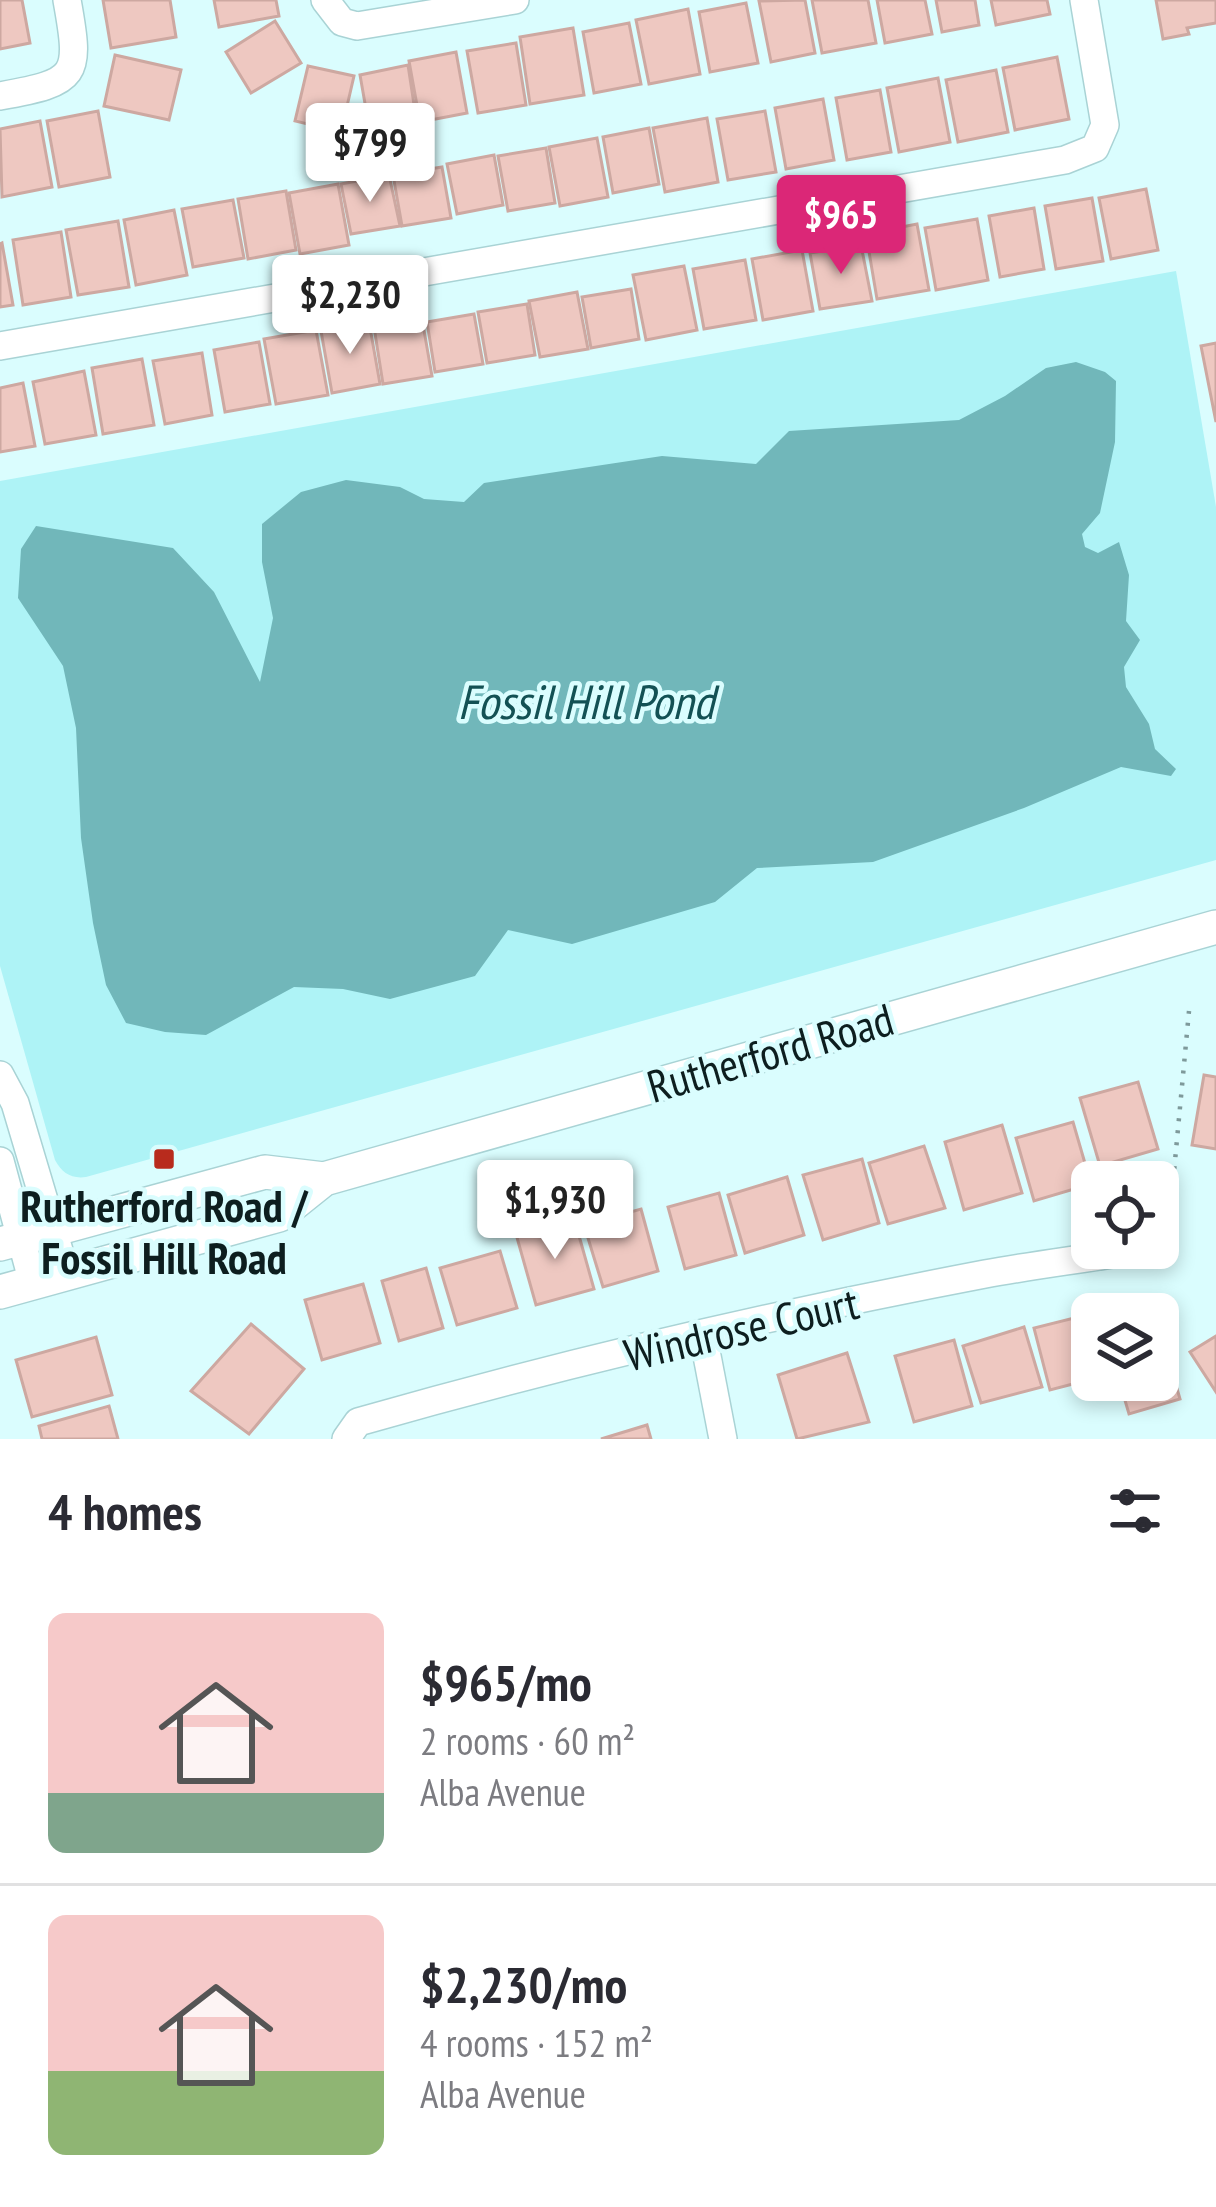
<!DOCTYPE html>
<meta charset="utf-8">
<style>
:root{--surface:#fff;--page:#f2f2f3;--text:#2b2b33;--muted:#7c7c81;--line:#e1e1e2;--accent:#db2777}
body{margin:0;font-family:"PT Sans Narrow",sans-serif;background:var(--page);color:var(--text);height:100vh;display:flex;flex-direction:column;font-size:45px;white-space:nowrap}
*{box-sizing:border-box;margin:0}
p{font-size:39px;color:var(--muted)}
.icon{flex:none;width:66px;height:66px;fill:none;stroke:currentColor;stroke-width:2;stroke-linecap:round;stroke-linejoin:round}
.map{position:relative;height:1439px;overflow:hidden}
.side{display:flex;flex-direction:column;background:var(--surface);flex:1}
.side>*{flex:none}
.fabs{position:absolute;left:1071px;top:1161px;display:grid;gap:24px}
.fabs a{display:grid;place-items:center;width:108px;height:108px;border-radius:18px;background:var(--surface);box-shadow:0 6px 18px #0003;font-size:60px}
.price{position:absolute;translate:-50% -102px;padding:0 27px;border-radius:12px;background:#fff;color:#222;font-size:39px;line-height:78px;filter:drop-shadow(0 3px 6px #0008)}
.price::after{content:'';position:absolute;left:50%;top:72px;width:36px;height:27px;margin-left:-18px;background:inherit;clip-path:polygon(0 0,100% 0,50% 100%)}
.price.on{background:var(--accent);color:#fff}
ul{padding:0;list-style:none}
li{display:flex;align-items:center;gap:36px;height:300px;padding:0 48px}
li+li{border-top:3px solid var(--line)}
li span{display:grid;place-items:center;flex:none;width:336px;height:240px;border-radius:18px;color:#555}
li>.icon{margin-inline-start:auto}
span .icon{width:144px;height:144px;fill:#fffc;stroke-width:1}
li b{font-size:51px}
h2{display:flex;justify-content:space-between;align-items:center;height:144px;padding:0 48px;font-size:51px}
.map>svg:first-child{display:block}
.green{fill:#aef3f6}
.water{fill:#71b7ba}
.building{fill:#eec8c1;stroke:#cda8a1;stroke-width:3}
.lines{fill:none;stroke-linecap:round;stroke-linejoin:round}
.minor-casing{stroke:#a9d3d5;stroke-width:30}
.major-casing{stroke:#a9d3d5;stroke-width:36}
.path{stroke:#7e999a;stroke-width:4.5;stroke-dasharray:3 9;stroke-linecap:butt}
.minor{stroke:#fff;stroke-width:27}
.major{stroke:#fff;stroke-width:33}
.poi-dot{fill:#b82b1d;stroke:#dafdfe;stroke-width:4.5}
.labels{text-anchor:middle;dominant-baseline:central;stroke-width:9;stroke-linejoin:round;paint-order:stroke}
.street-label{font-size:45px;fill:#0d1e1f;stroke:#dafdfe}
.poi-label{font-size:45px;font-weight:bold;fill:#0d1e1f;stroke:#dafdfe}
.water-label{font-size:48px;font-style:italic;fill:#135154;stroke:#dafdfe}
</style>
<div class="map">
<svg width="1216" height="1439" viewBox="0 0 1216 1439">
<rect width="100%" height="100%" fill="#dafdfe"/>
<path class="green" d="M1176,271L1216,507V860L86,1177C71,1179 62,1173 55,1160L0,966V481Z"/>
<polygon class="water" points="1076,362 1105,372 1116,381 1115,442 1100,513 1082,534 1085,547 1098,553 1119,542 1129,575 1126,621 1140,640 1124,667 1126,687 1149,724 1155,749 1176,769 1171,776 1121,767 1024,808 873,862 757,868 715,902 572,944 508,930 475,976 390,999 343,989 294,987 206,1035 165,1032 126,1023 106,985 93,923 81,838 76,728 63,666 18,598 21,549 36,526 173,548 214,592 260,682 273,618 262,562 262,524 301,492 346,480 400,487 424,499 464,502 484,483 662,456 756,464 789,431 959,420 1005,396 1046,368"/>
<g class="building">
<polygon points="0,0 22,0 30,43 0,49"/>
<polygon points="103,0 170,0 176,37 111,48"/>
<polygon points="214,0 276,0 279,16 219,27"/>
<polygon points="805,0 815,53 771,62 759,1"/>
<polygon points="812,0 868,0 876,43 822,53"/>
<polygon points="877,0 925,0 932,34 885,43"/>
<polygon points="936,0 975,0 979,25 942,32"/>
<polygon points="991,0 1047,0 1050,14 996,25"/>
<polygon points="1156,0 1216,0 1216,23 1187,28 1189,34 1163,39"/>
<polygon points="746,3 758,63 710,72 699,12"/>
<polygon points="688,9 700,74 649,84 636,20"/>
<polygon points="275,21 301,63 251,93 226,52"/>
<polygon points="629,23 641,84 594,93 583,32"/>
<polygon points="573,28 584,95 530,104 520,37"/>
<polygon points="516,43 526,105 478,113 467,51"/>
<polygon points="456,52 467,113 420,122 409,61"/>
<polygon points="115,55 181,70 169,120 104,106"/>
<polygon points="1057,57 1069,119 1015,130 1003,68"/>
<polygon points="408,65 417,124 370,132 360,75"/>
<polygon points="308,66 354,76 341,132 295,121"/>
<polygon points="996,70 1008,132 958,142 946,80"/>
<polygon points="938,78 950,142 899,152 887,88"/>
<polygon points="880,90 891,152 847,160 836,98"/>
<polygon points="823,99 834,160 786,169 775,108"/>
<polygon points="98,111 110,177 59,187 47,121"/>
<polygon points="765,111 776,172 728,180 717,119"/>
<polygon points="707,118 718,182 665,192 653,128"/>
<polygon points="40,121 52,187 2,197 0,129"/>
<polygon points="649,128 659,184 613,193 603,137"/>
<polygon points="597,138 608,197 560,206 549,147"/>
<polygon points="546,148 555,203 508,211 498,156"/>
<polygon points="494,155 503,205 457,214 447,164"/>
<polygon points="442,167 451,218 402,226 393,175"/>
<polygon points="389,175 400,226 351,234 341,184"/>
<polygon points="338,184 349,245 300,254 289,193"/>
<polygon points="1146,189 1158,250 1111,259 1099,198"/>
<polygon points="286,191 296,250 248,259 238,199"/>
<polygon points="1092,198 1103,261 1056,269 1045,206"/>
<polygon points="233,200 244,258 193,267 182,209"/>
<polygon points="1034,208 1044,269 1000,277 989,216"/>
<polygon points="174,210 187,275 136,285 124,220"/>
<polygon points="977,219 988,280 936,290 925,228"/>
<polygon points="118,221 129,287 78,295 66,230"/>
<polygon points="917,224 929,290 877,299 866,234"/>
<polygon points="61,232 71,297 23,305 13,240"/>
<polygon points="2,243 13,305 0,307 0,244"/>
<polygon points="861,245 872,301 820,309 810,253"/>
<polygon points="802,250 813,311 763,320 752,259"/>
<polygon points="745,260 756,320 704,329 693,269"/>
<polygon points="684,266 697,330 646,340 633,275"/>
<polygon points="631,289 639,339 591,348 582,297"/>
<polygon points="577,292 588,349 540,357 529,301"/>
<polygon points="527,304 535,355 487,363 478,312"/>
<polygon points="474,314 483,364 435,372 427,322"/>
<polygon points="422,319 432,376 383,384 374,327"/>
<polygon points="369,322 380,384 332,393 321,331"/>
<polygon points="316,330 328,395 276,404 264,339"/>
<polygon points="259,342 270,404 225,412 214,350"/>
<polygon points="1216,343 1216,422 1201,346"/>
<polygon points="202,353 212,415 165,424 153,361"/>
<polygon points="142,359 154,425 103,434 92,368"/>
<polygon points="84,371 96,435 45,444 33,382"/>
<polygon points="23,383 35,446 0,452 0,388"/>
<polygon points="1204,1075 1216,1077 1216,1149 1192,1145"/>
<polygon points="1138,1082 1158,1149 1100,1166 1080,1098"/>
<polygon points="1073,1122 1091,1184 1034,1201 1016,1138"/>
<polygon points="1002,1125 1022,1193 964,1210 945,1142"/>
<polygon points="924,1146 945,1208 888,1224 869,1163"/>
<polygon points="862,1159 879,1223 823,1240 803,1175"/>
<polygon points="787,1177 804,1235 745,1253 728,1195"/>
<polygon points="719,1193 736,1255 685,1269 668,1207"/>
<polygon points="641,1209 658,1271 603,1287 584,1225"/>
<polygon points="574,1218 594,1289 536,1305 516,1234"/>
<polygon points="500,1251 517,1308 457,1325 440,1268"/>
<polygon points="426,1268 443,1328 399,1341 382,1281"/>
<polygon points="363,1284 380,1343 322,1360 305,1300"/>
<polygon points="1086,1315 1092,1336 1092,1379 1050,1390 1034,1328"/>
<polygon points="251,1324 304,1369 249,1434 191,1391"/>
<polygon points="1024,1327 1042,1387 981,1403 963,1346"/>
<polygon points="1216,1336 1216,1392 1190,1352"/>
<polygon points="96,1337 112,1395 32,1417 16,1360"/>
<polygon points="954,1340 972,1406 914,1422 895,1356"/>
<polygon points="1163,1340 1180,1399 1129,1414 1119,1380 1158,1380 1158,1341"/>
<polygon points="847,1353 869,1422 797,1439 778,1375"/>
<polygon points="109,1406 118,1439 42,1439 39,1426"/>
<polygon points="647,1425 651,1439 601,1439"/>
</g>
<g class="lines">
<defs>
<g id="minor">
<polyline points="325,0 342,22 357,26 515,0"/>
<path d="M0,96C78,82 81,77 67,0"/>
<polyline points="0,346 1065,160 1095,148 1105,125 1084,0"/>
<polyline points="0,1075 15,1103 66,1274"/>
<polyline points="0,1161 33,1283"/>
<polyline points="703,1335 723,1439"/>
<path d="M346,1439L358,1422C564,1363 775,1314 985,1274C1039,1264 1094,1258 1148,1248"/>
</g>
<g id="major">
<polyline points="0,1244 265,1172 324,1179"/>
<polyline points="0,1292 279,1215 324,1179 1216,927"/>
</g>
</defs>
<use href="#minor" class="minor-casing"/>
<use href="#major" class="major-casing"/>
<polyline class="path" points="1172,1193 1189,1011"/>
<use href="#minor" class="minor"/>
<use href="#major" class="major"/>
</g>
<rect class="poi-dot" x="152" y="1147" width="24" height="24" rx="6"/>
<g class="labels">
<g class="street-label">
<text transform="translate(770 1052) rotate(-16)">Rutherford Road</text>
<text transform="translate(741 1328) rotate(-13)">Windrose Court</text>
</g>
<g class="poi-label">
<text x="164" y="1205">Rutherford Road /<tspan x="164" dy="52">Fossil Hill Road</tspan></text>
</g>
<g class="water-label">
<text x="586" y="701">Fossil Hill Pond</text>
</g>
</g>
</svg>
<div class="fabs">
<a><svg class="icon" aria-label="locate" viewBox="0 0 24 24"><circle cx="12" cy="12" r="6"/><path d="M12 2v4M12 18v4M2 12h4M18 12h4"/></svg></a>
<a><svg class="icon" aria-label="layers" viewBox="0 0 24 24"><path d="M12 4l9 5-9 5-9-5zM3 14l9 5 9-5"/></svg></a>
</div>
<b class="price" style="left:370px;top:205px">$799</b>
<b class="price on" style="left:841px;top:277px">$965</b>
<b class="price" style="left:350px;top:357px">$2,230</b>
<b class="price" style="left:555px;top:1262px">$1,930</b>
</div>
<section class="side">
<h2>4 homes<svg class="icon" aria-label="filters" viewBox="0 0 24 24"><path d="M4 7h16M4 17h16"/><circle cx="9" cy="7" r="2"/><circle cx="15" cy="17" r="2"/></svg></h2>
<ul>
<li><span style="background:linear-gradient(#f6c9c9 75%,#7fa58c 0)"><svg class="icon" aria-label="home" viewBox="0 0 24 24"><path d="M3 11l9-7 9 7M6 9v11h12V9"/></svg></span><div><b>$965/mo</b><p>2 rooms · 60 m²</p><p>Alba Avenue</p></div></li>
<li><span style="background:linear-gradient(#f6c9c9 65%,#8fb573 0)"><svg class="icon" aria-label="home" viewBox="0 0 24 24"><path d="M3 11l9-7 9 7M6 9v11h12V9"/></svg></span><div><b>$2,230/mo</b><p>4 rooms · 152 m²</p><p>Alba Avenue</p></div></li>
</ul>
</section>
